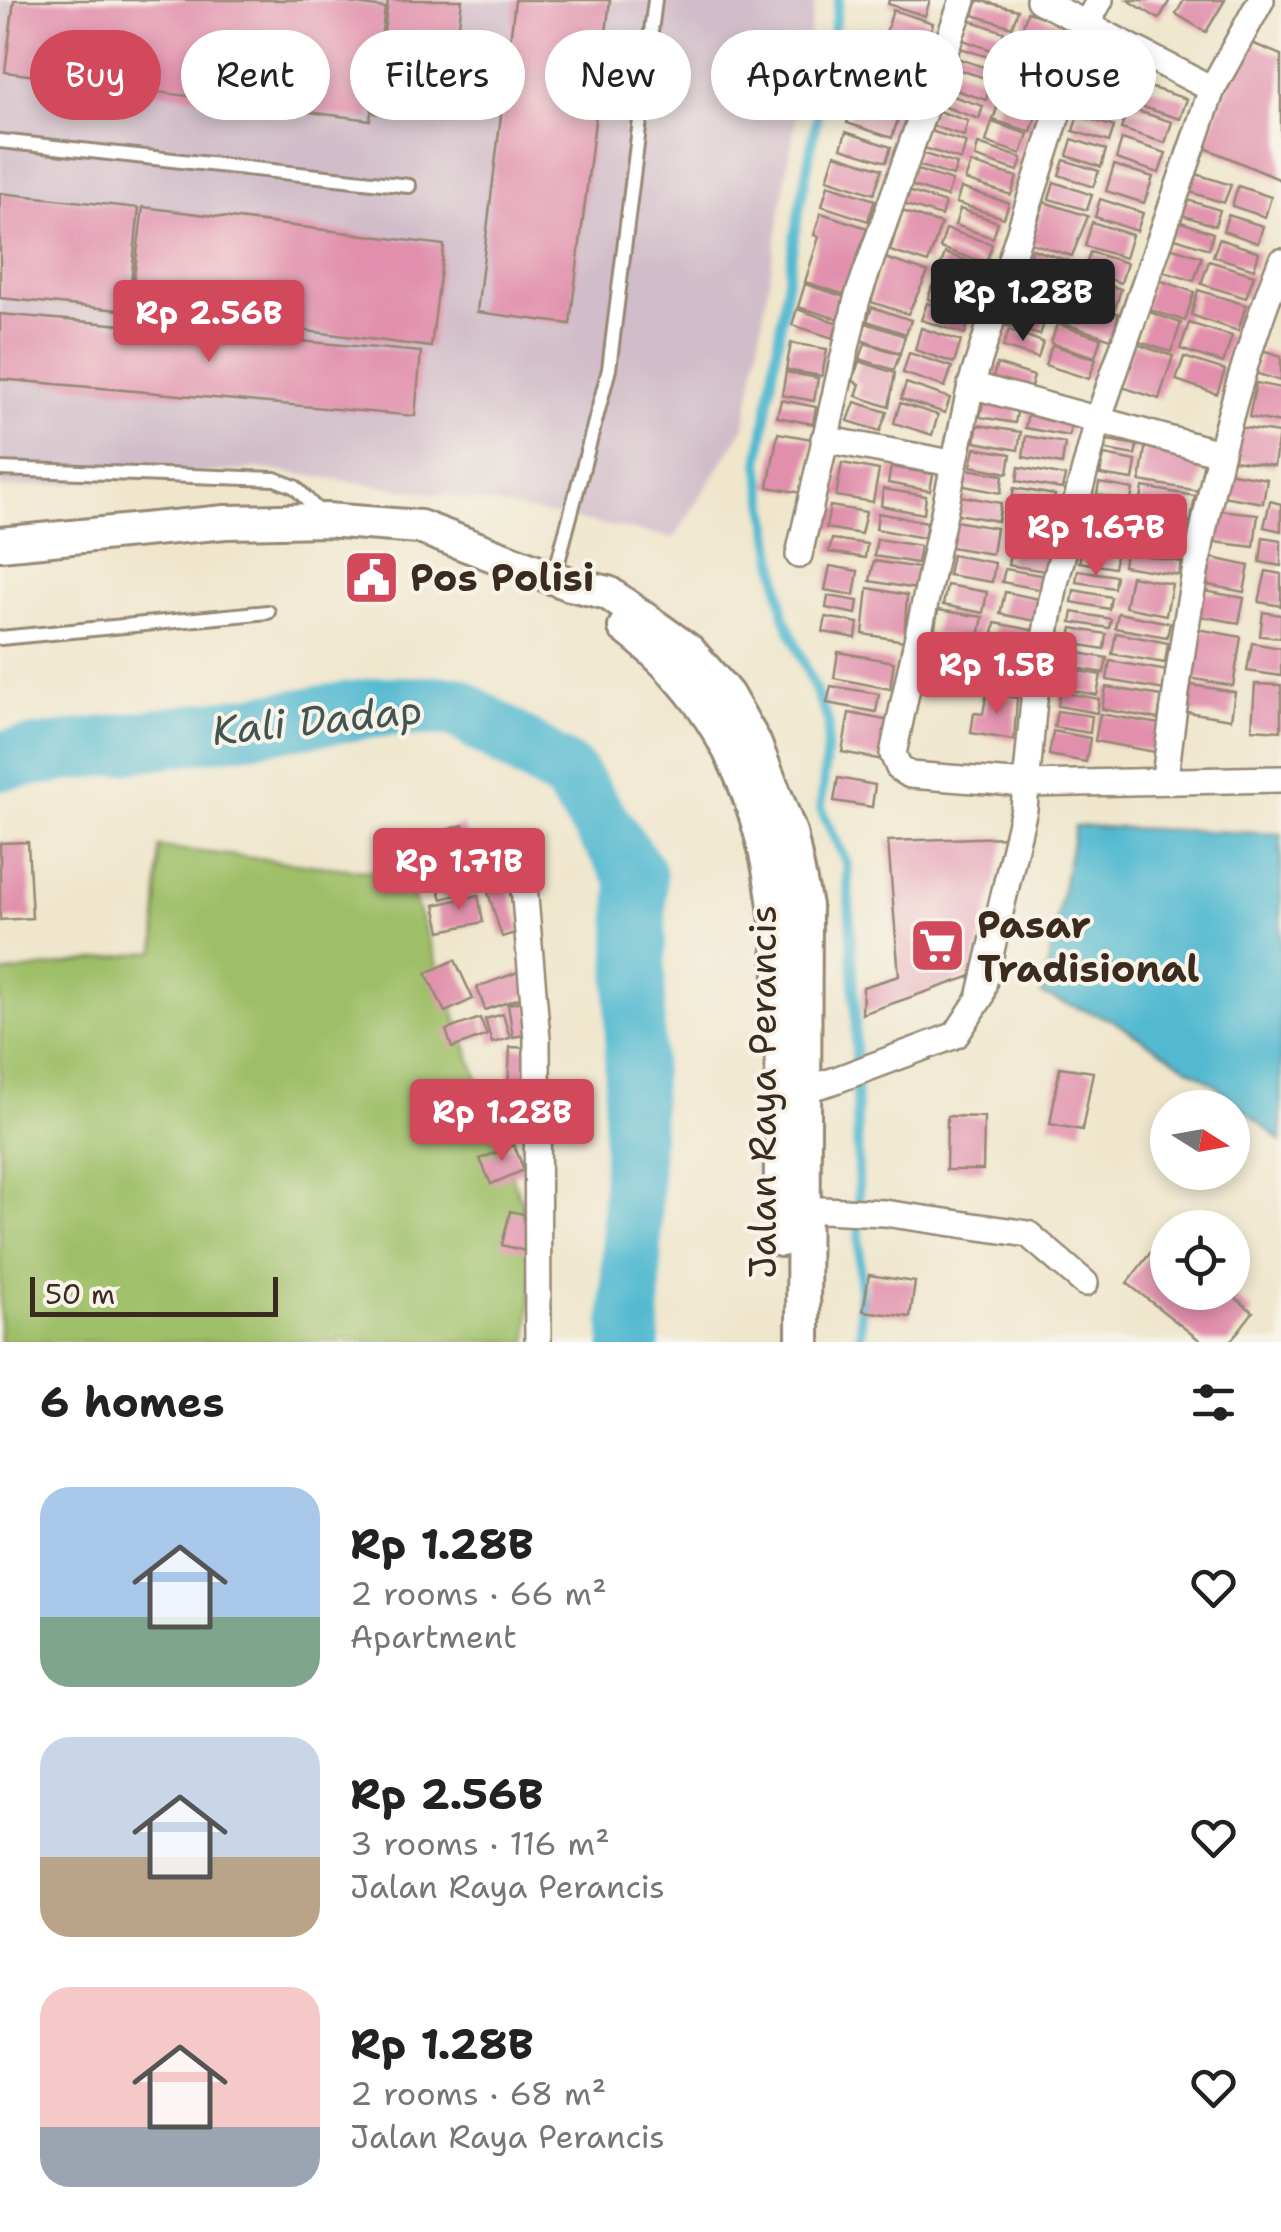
<!DOCTYPE html>
<meta charset="utf-8">
<style>
:root{--surface:#fff;--page:#f2f2f2;--text:#222;--muted:#767676;--accent:#d1495b}
body{margin:0;font-family:"Shantell Sans",sans-serif;background:var(--page);color:var(--text);height:100vh;display:flex;flex-direction:column;font-size:38px;white-space:nowrap}
*{box-sizing:border-box;margin:0}
p{font-size:32px;color:var(--muted)}
.icon{flex:none;width:55px;height:55px;fill:none;stroke:currentColor;stroke-width:2;stroke-linecap:round;stroke-linejoin:round}
.map{position:relative;height:1342px;overflow:hidden}
.side{display:flex;flex-direction:column;background:var(--surface);flex:1}
.side>*{flex:none}
.banner{position:absolute;left:30px;top:30px;width:1222px;height:90px;display:flex;gap:20px}
.needle{width:65px;rotate:101deg}
.controls{position:absolute;left:1150px;top:1090px;display:grid;gap:20px}
.controls a{display:grid;place-items:center;width:100px;height:100px;border-radius:50%;background:var(--surface);box-shadow:0 5px 15px #0003;font-size:50px}
.scale{position:absolute;left:30px;bottom:25px;width:248px;box-sizing:border-box;padding-left:10px;border:5px solid #3b2a1e;border-top:0;font-size:28px;line-height:35px;white-space:nowrap;color:#3b2a1e;-webkit-text-stroke:8px #f7f3e8;paint-order:stroke}
.price{position:absolute;translate:-50% -85px;padding:0 22px;border-radius:10px;background:var(--accent);color:#fff;font-size:32px;line-height:65px;filter:drop-shadow(0 2px 5px #0008)}
.price::after{content:'';position:absolute;left:50%;top:60px;width:30px;height:22px;margin-left:-15px;background:inherit;clip-path:polygon(0 0,100% 0,50% 100%)}
.price.on{background:#222;color:#fff}
ul{padding:0;list-style:none}
li{display:flex;align-items:center;gap:30px;height:250px;padding:0 40px}
li span{display:grid;place-items:center;flex:none;width:280px;height:200px;border-radius:30px;color:#555}
li>.icon{margin-inline-start:auto}
span .icon{width:120px;height:120px;fill:#fffc;stroke-width:1}
li b{font-size:42px}
h2{display:flex;justify-content:space-between;align-items:center;height:120px;padding:0 40px;font-size:42px}
.chip{padding:0 35px;border-radius:45px;background:var(--surface);box-shadow:0 5px 15px #0003;font-size:35px;line-height:90px}
.chip.on{background:var(--accent);color:#fff}
.map>svg:first-child{display:block}
.industrial{fill:#d1bdc9}
.green{fill:#9ebf68;stroke:#6c7443;stroke-width:2.5}
.water{fill:#52b9d0;stroke:#467277;stroke-width:2.5}
.lines{fill:none;stroke-linecap:round;stroke-linejoin:round}
.stream{stroke:#52b9d0;stroke-width:10}
.river{stroke:#52b9d0;stroke-width:60}
.building{fill:#e18fac}
.service-casing{stroke:#958875;stroke-width:18}
.minor-casing{stroke:#958875;stroke-width:30}
.tertiary-casing{stroke:#958875;stroke-width:38}
.service{stroke:#fff;stroke-width:12}
.minor{stroke:#fff;stroke-width:25}
.tertiary{stroke:#fff;stroke-width:32}
.labels{text-anchor:middle;dominant-baseline:central;stroke-width:8;stroke-linejoin:round;paint-order:stroke}
.poi-label{font-size:38px;font-weight:bold;fill:#3b2a1e;stroke:#f7f3e8;text-anchor:start}
.street-label{font-size:38px;fill:#3b2a1e;stroke:#f7f3e8}
.water-label{font-size:40px;font-style:italic;fill:#425553;stroke:#f7f3e8}
</style>
<div class="map">
<svg width="1281" height="1342" viewBox="0 0 1281 1342">
<rect width="100%" height="100%" fill="#f7f3e8"/>
<filter id="ink" filterUnits="userSpaceOnUse"><feTurbulence type="fractalNoise" baseFrequency=".01" numOctaves="2"/><feDisplacementMap in="SourceGraphic" scale="20" xChannelSelector="R" yChannelSelector="G"/><feConvolveMatrix kernelMatrix="1 2 1 2 8 2 1 2 1" color-interpolation-filters="sRGB"/></filter>
<filter id="wash" filterUnits="userSpaceOnUse"><feTurbulence type="fractalNoise" baseFrequency=".0048" numOctaves="4" result="noise"/><feDisplacementMap in="SourceGraphic" scale="40" xChannelSelector="R" yChannelSelector="G"/><feGaussianBlur stdDeviation="2.25" result="paint"/><feColorMatrix in="noise" values="0 0 0 0 0 0 0 0 0 0 0 0 0 0 0 0 0 1.4 0 .05"/><feComposite in="paint" operator="in"/></filter>
<g filter="url(#wash)">
<rect width="100%" height="100%" fill="#efe6cc"/>
<polygon class="industrial" points="0,0 815,0 745,427 674,538 438,494 263,469 0,488"/>
<polygon class="green" points="159,847 406,876 534,1238 528,1342 0,1342 0,974 156,951"/>
<polygon class="water" points="1075,826 1281,834 1281,1141 1214,1084 1112,1020 1042,995"/>
<g class="lines">
<polyline class="stream" points="839,0 795,233 759,463 784,616 829,723 821,809 847,864 855,1006 861,1342"/>
<polyline class="river" points="0,761 388,706 455,706 568,775 637,876 630,1342"/>
</g>
<g id="blocks">
<g class="building">
<polygon points="14,0 328,0 385,8 370,120 5,72"/>
<polygon points="388,0 462,0 447,122 374,113"/>
<polygon points="515,0 610,0 570,324 477,312"/>
<polygon points="889,0 930,0 925,16 888,4"/>
<polygon points="978,0 1018,10 1012,27 973,15"/>
<polygon points="1128,0 1170,0 1159,19"/>
<polygon points="1184,0 1225,0 1206,32 1176,14"/>
<polygon points="893,10 933,23 926,46 886,33"/>
<polygon points="1027,12 1062,23 1056,41 1022,30"/>
<polygon points="969,20 1004,32 997,52 963,40"/>
<polygon points="1018,33 1051,44 1045,65 1011,54"/>
<polygon points="878,40 915,52 908,75 871,63"/>
<polygon points="1247,41 1281,55 1281,180 1203,147"/>
<polygon points="957,47 998,60 995,71 954,57"/>
<polygon points="1016,60 1049,70 1045,84 1012,73"/>
<polygon points="869,67 913,81 903,109 860,95"/>
<polygon points="950,67 992,80 986,100 943,86"/>
<polygon points="1089,70 1130,83 1126,97 1085,84"/>
<polygon points="1006,78 1041,90 1036,107 1000,96"/>
<polygon points="1136,83 1187,99 1180,119 1130,103"/>
<polygon points="1082,91 1121,103 1115,122 1076,110"/>
<polygon points="943,93 983,106 979,119 939,105"/>
<polygon points="855,99 900,113 892,138 847,123"/>
<polygon points="999,101 1037,113 1031,132 993,120"/>
<polygon points="1128,108 1172,122 1165,143 1121,129"/>
<polygon points="932,109 968,121 964,136 927,124"/>
<polygon points="1078,115 1114,127 1109,142 1073,131"/>
<polygon points="992,122 1028,134 1021,154 986,142"/>
<polygon points="927,130 966,142 961,160 921,147"/>
<polygon points="846,132 891,147 886,162 841,148"/>
<polygon points="1072,139 1106,150 1101,167 1067,156"/>
<polygon points="1122,139 1166,153 1159,173 1116,159"/>
<polygon points="978,144 1022,158 1018,171 975,157"/>
<polygon points="917,152 957,164 953,176 913,164"/>
<polygon points="835,154 882,169 874,194 827,179"/>
<polygon points="1064,160 1099,171 1093,187 1059,175"/>
<polygon points="971,163 1017,177 1011,195 965,180"/>
<polygon points="1114,165 1153,177 1144,203 1106,191"/>
<polygon points="911,168 952,181 947,197 906,184"/>
<polygon points="1193,173 1231,185 1224,203 1187,191"/>
<polygon points="1054,182 1092,195 1087,210 1049,199"/>
<polygon points="828,185 875,200 868,221 822,206"/>
<polygon points="1238,186 1271,197 1265,217 1232,206"/>
<polygon points="961,188 1009,203 1004,218 956,203"/>
<polygon points="902,189 945,203 941,216 897,202"/>
<polygon points="0,193 139,208 128,311 0,298"/>
<polygon points="1181,198 1220,210 1215,226 1176,213"/>
<polygon points="1100,199 1143,213 1137,231 1095,217"/>
<polygon points="1044,202 1088,216 1072,256 1031,243"/>
<polygon points="143,207 444,245 431,347 130,308"/>
<polygon points="960,209 998,222 993,238 955,225"/>
<polygon points="902,211 941,224 928,263 890,251"/>
<polygon points="821,213 867,228 846,295 805,282 819,237 814,235"/>
<polygon points="1228,215 1263,226 1258,243 1223,231"/>
<polygon points="1175,220 1213,233 1209,249 1169,236"/>
<polygon points="1092,222 1132,235 1125,258 1085,246"/>
<polygon points="946,229 992,244 986,263 940,248"/>
<polygon points="1219,239 1259,252 1254,269 1213,256"/>
<polygon points="1166,246 1202,257 1194,281 1158,270"/>
<polygon points="1032,249 1072,262 1069,272 1029,259"/>
<polygon points="1090,252 1127,263 1121,283 1084,271"/>
<polygon points="945,253 983,266 976,290 937,277"/>
<polygon points="885,258 928,272 908,314 871,302"/>
<polygon points="1209,261 1254,275 1246,298 1201,284"/>
<polygon points="1028,264 1059,274 1053,293 1022,283"/>
<polygon points="1081,276 1121,289 1115,309 1074,296"/>
<polygon points="1153,278 1194,292 1185,321 1144,308"/>
<polygon points="805,284 845,297 838,319 798,307"/>
<polygon points="932,286 978,300 974,314 928,299"/>
<polygon points="1015,288 1051,300 1046,316 1009,304"/>
<polygon points="1198,290 1246,305 1238,331 1191,315"/>
<polygon points="1071,298 1119,314 1111,339 1062,323"/>
<polygon points="927,303 970,317 965,334 921,320"/>
<polygon points="872,307 911,320 906,334 867,321"/>
<polygon points="797,309 838,323 833,338 792,325"/>
<polygon points="1011,309 1045,320 1040,335 1005,325"/>
<polygon points="1149,312 1181,323 1171,352 1139,342"/>
<polygon points="0,314 421,352 415,416 0,379"/>
<polygon points="866,323 905,336 900,353 860,340"/>
<polygon points="1189,323 1232,336 1223,363 1180,349"/>
<polygon points="1057,324 1101,338 1095,357 1051,343"/>
<polygon points="921,328 961,341 954,363 915,350"/>
<polygon points="1009,330 1043,342 1038,358 1003,347"/>
<polygon points="791,343 827,349 822,376 786,370"/>
<polygon points="865,343 900,354 894,370 860,359"/>
<polygon points="1133,343 1173,356 1159,399 1119,386"/>
<polygon points="1052,345 1096,359 1089,379 1045,365"/>
<polygon points="1262,350 1281,356 1281,381 1255,373"/>
<polygon points="909,353 952,367 945,387 903,373"/>
<polygon points="1184,357 1225,370 1217,394 1176,380"/>
<polygon points="859,361 895,373 889,407 856,396 860,384 853,381"/>
<polygon points="997,364 1034,376 1029,394 991,383"/>
<polygon points="786,372 818,378 814,401 782,395"/>
<polygon points="906,383 950,398 945,413 901,399"/>
<polygon points="1256,383 1281,388 1281,423 1249,417"/>
<polygon points="984,396 1019,402 1015,423 980,417"/>
<polygon points="781,400 816,407 813,424 777,417"/>
<polygon points="855,402 887,412 880,431 848,421"/>
<polygon points="900,403 938,415 932,435 894,423"/>
<polygon points="1029,408 1073,416 1069,436 1025,428"/>
<polygon points="978,425 1021,432 1018,450 975,442"/>
<polygon points="1238,427 1279,433 1274,466 1234,460"/>
<polygon points="778,433 812,439 802,493 768,487"/>
<polygon points="1026,436 1065,443 1062,464 1023,457"/>
<polygon points="1107,440 1137,445 1135,455 1106,450"/>
<polygon points="1146,442 1205,453 1199,491 1140,481"/>
<polygon points="975,448 1011,454 1008,473 971,466"/>
<polygon points="1104,455 1136,461 1133,480 1100,475"/>
<polygon points="842,463 879,470 873,502 836,496"/>
<polygon points="891,467 933,474 930,491 888,483"/>
<polygon points="1019,467 1065,476 1062,489 1017,481"/>
<polygon points="967,469 1003,475 1001,493 964,486"/>
<polygon points="1227,472 1267,479 1263,503 1222,496"/>
<polygon points="1099,483 1133,489 1131,501 1097,495"/>
<polygon points="1143,487 1195,496 1191,522 1139,513"/>
<polygon points="1014,488 1055,495 1051,513 1011,506"/>
<polygon points="883,489 926,496 924,514 881,506"/>
<polygon points="961,496 1001,503 998,521 957,514"/>
<polygon points="1270,501 1281,504 1281,531 1264,527"/>
<polygon points="1098,502 1127,507 1124,523 1095,517"/>
<polygon points="830,506 866,512 861,534 826,528"/>
<polygon points="1209,509 1258,514 1254,547 1206,541"/>
<polygon points="878,513 927,522 924,538 876,529"/>
<polygon points="1011,517 1056,524 1053,541 1008,533"/>
<polygon points="1133,520 1184,529 1179,554 1129,545"/>
<polygon points="955,521 996,528 992,554 950,547"/>
<polygon points="1085,523 1122,530 1119,546 1083,540"/>
<polygon points="1263,537 1281,540 1281,566 1260,562"/>
<polygon points="832,539 867,544 865,558 829,552"/>
<polygon points="877,539 920,546 917,563 874,556"/>
<polygon points="1013,539 1050,546 1045,571 1008,565"/>
<polygon points="1083,545 1117,551 1114,568 1079,562"/>
<polygon points="1125,552 1181,562 1179,575 1123,566"/>
<polygon points="952,555 995,563 992,582 948,575"/>
<polygon points="1208,557 1249,566 1244,592 1203,584"/>
<polygon points="874,561 919,568 916,589 870,581"/>
<polygon points="830,566 858,571 854,595 825,590"/>
<polygon points="1005,569 1046,576 1043,590 1002,582"/>
<polygon points="1078,570 1116,576 1114,588 1076,582"/>
<polygon points="1266,571 1281,574 1281,606 1259,602"/>
<polygon points="1131,576 1172,584 1166,615 1125,607"/>
<polygon points="947,585 987,592 983,613 943,605"/>
<polygon points="868,588 907,595 904,641 863,634"/>
<polygon points="1074,590 1111,597 1109,609 1072,602"/>
<polygon points="1198,590 1244,598 1239,623 1194,615"/>
<polygon points="1005,592 1039,599 1036,621 1000,614"/>
<polygon points="828,596 858,601 856,614 826,608"/>
<polygon points="938,610 983,617 978,641 934,633"/>
<polygon points="1073,612 1111,619 1109,628 1071,622"/>
<polygon points="1263,612 1281,615 1281,638 1260,636"/>
<polygon points="1118,613 1170,623 1167,637 1115,628"/>
<polygon points="826,617 858,623 856,638 823,632"/>
<polygon points="995,623 1037,631 1034,648 992,640"/>
<polygon points="1072,628 1106,634 1104,649 1069,643"/>
<polygon points="1192,628 1241,637 1233,686 1184,677"/>
<polygon points="1116,633 1168,643 1165,663 1112,654"/>
<polygon points="934,639 979,646 974,675 929,667"/>
<polygon points="1252,643 1281,648 1281,676 1247,671"/>
<polygon points="990,645 1032,652 1029,672 987,665"/>
<polygon points="1062,650 1107,658 1104,673 1059,665"/>
<polygon points="838,652 894,662 890,689 834,678"/>
<polygon points="1110,661 1168,671 1165,690 1107,680"/>
<polygon points="991,667 1029,674 1025,697 987,691"/>
<polygon points="1062,668 1101,675 1097,695 1058,688"/>
<polygon points="1255,684 1281,685 1281,731 1252,729"/>
<polygon points="1191,685 1235,692 1231,719 1187,712"/>
<polygon points="831,686 879,694 876,712 827,703"/>
<polygon points="1106,687 1162,696 1158,719 1102,709"/>
<polygon points="987,692 1017,698 1014,740 971,733 974,713 983,714"/>
<polygon points="1060,692 1099,699 1097,713 1058,706"/>
<polygon points="1057,711 1092,716 1090,733 1054,727"/>
<polygon points="849,713 890,721 883,760 842,752"/>
<polygon points="1100,714 1160,724 1155,752 1095,741"/>
<polygon points="1053,731 1090,738 1086,762 1049,755"/>
<polygon points="838,778 875,785 872,807 834,801"/>
<polygon points="463,825 473,859 437,870 427,836"/>
<polygon points="1006,837 972,976 862,1014 863,987 899,976 888,841"/>
<polygon points="28,842 32,918 0,920 0,843"/>
<polygon points="472,864 480,888 442,899 435,876"/>
<polygon points="506,880 521,931 502,937 486,886"/>
<polygon points="478,895 483,922 441,931 435,905"/>
<polygon points="455,960 473,999 445,1012 426,973"/>
<polygon points="521,971 529,995 485,1010 477,987"/>
<polygon points="528,1000 534,1033 513,1037 508,1004"/>
<polygon points="503,1014 510,1038 492,1043 485,1019"/>
<polygon points="480,1018 487,1035 452,1048 446,1030"/>
<polygon points="510,1047 533,1048 531,1090 508,1089"/>
<polygon points="1060,1067 1093,1072 1082,1130 1050,1124"/>
<polygon points="947,1116 984,1117 983,1170 946,1170"/>
<polygon points="514,1145 524,1170 491,1184 480,1159"/>
<polygon points="510,1211 533,1216 525,1251 502,1245"/>
<polygon points="1161,1239 1168,1244 1168,1292 1228,1292 1253,1312 1230,1342 1202,1342 1127,1283"/>
<polygon points="869,1275 915,1282 910,1317 863,1311"/>
</g>
</g>
</g>
<g filter="url(#ink)">
<use href="#blocks" fill-opacity="0" stroke="#958875" stroke-width="2.5"/>
<g class="lines">
<defs>
<g id="service">
<polyline points="0,141 409,186"/>
<polyline points="0,469 275,479 295,487 323,516"/>
<polyline points="554,577 609,369 655,0"/>
<polyline points="0,638 268,612"/>
</g>
<g id="minor">
<polyline points="1039,0 1086,24 971,385 893,754 899,768 910,775 1027,784 1281,779"/>
<polyline points="1100,0 1086,24 1212,89"/>
<polyline points="971,385 1219,453"/>
<polyline points="824,439 951,463"/>
<polyline points="799,555 857,299 963,0"/>
<path d="M1165,778C1186,601 1215,429 1281,262"/>
<polyline points="524,886 537,1039 538,1342"/>
<polyline points="788,1088 806,1089 833,1081 956,1035 980,998 1024,809 1034,700 1055,583 1099,417 1212,89 1261,0"/>
<polyline points="802,1209 884,1213 1028,1234 1085,1283"/>
</g>
<g id="tertiary">
<polyline points="0,544 225,522 326,520 420,527 570,584 608,593 689,651 727,695 754,742 790,833 805,906 803,1342"/>
<path d="M625,627C823,778 776,1023 781,1240"/>
</g>
</defs>
<use href="#service" class="service-casing"/>
<use href="#minor" class="minor-casing"/>
<use href="#tertiary" class="tertiary-casing"/>
<use href="#service" class="service"/>
<use href="#minor" class="minor"/>
<use href="#tertiary" class="tertiary"/>
</g>
</g>
<defs>
<symbol id="civic-square" viewBox="-11 -11 22 22"><rect x="-9" y="-9" width="18" height="18" rx="4" fill="#d1495b" stroke="#f7f3e8"/><path d="M-.6-6.5H3V-4.5H.6V-3L4-1V1h2V6H-6V1h2V-1L-.6-3ZM-1.2 2.5V6h2.4V2.5Z" fill="#fff"/></symbol>
<symbol id="supermarket-square" viewBox="-11 -11 22 22"><rect x="-9" y="-9" width="18" height="18" rx="4" fill="#d1495b" stroke="#f7f3e8"/><path d="M-6-5.5h2.5l.6 2H6L4.5 2H-2.5L-4.4-4H-6ZM-1.5 3.2a1.3 1.3 0 1 0 .1 0ZM3 3.2a1.3 1.3 0 1 0 .1 0Z" fill="#fff"/></symbol>
</defs>
<g fill-rule="evenodd">
<use href="#civic-square" x="340" y="546" width="63" height="63"/>
<use href="#supermarket-square" x="906" y="914" width="63" height="63"/>
</g>
<g class="labels">
<g class="poi-label">
<text x="410" y="577">Pos Polisi</text>
<text x="977" y="924">Pasar<tspan x="977" dy="44">Tradisional</tspan></text>
</g>
<g class="street-label">
<text transform="translate(762 1092) rotate(-90)">Jalan Raya Perancis</text>
</g>
<g class="water-label">
<text transform="translate(317 720) rotate(-6)">Kali Dadap</text>
</g>
</g>
</svg>
<div class="controls">
<a><svg class="needle" viewBox="-14 -14 28 28"><path d="M0-13l5 13h-10z" fill="#e53935"/><path d="M0 13l5-13h-10z" fill="#767676"/></svg></a>
<a><svg class="icon" aria-label="locate" viewBox="0 0 24 24"><circle cx="12" cy="12" r="6"/><path d="M12 2v4M12 18v4M2 12h4M18 12h4"/></svg></a>
</div>
<div class="scale">50 m</div>
<b class="price on" style="left:1023px;top:344px">Rp 1.28B</b>
<b class="price" style="left:209px;top:365px">Rp 2.56B</b>
<b class="price" style="left:1096px;top:579px">Rp 1.67B</b>
<b class="price" style="left:997px;top:717px">Rp 1.5B</b>
<b class="price" style="left:459px;top:913px">Rp 1.71B</b>
<b class="price" style="left:502px;top:1164px">Rp 1.28B</b>
<div class="banner">
<a class="chip on">Buy</a>
<a class="chip">Rent</a>
<a class="chip">Filters</a>
<a class="chip">New</a>
<a class="chip">Apartment</a>
<a class="chip">House</a>
</div>
</div>
<section class="side">
<h2>6 homes<svg class="icon" aria-label="filters" viewBox="0 0 24 24"><path d="M4 7h16M4 17h16"/><circle cx="9" cy="7" r="2"/><circle cx="15" cy="17" r="2"/></svg></h2>
<ul>
<li><span style="background:linear-gradient(#a9c7e8 65%,#7fa58c 0)"><svg class="icon" aria-label="home" viewBox="0 0 24 24"><path d="M3 11l9-7 9 7M6 9v11h12V9"/></svg></span><div><b>Rp 1.28B</b><p>2 rooms · 66 m²</p><p>Apartment</p></div><svg class="icon" aria-label="heart" viewBox="0 0 24 24"><path d="M12 20l-8-8c-3-5 5-10 8-4 3-6 11-1 8 4z"/></svg></li>
<li><span style="background:linear-gradient(#c9d6e8 60%,#b9a48a 0)"><svg class="icon" aria-label="home" viewBox="0 0 24 24"><path d="M3 11l9-7 9 7M6 9v11h12V9"/></svg></span><div><b>Rp 2.56B</b><p>3 rooms · 116 m²</p><p>Jalan Raya Perancis</p></div><svg class="icon" aria-label="heart" viewBox="0 0 24 24"><path d="M12 20l-8-8c-3-5 5-10 8-4 3-6 11-1 8 4z"/></svg></li>
<li><span style="background:linear-gradient(#f6c9c9 70%,#9aa5b1 0)"><svg class="icon" aria-label="home" viewBox="0 0 24 24"><path d="M3 11l9-7 9 7M6 9v11h12V9"/></svg></span><div><b>Rp 1.28B</b><p>2 rooms · 68 m²</p><p>Jalan Raya Perancis</p></div><svg class="icon" aria-label="heart" viewBox="0 0 24 24"><path d="M12 20l-8-8c-3-5 5-10 8-4 3-6 11-1 8 4z"/></svg></li>
</ul>
</section>
